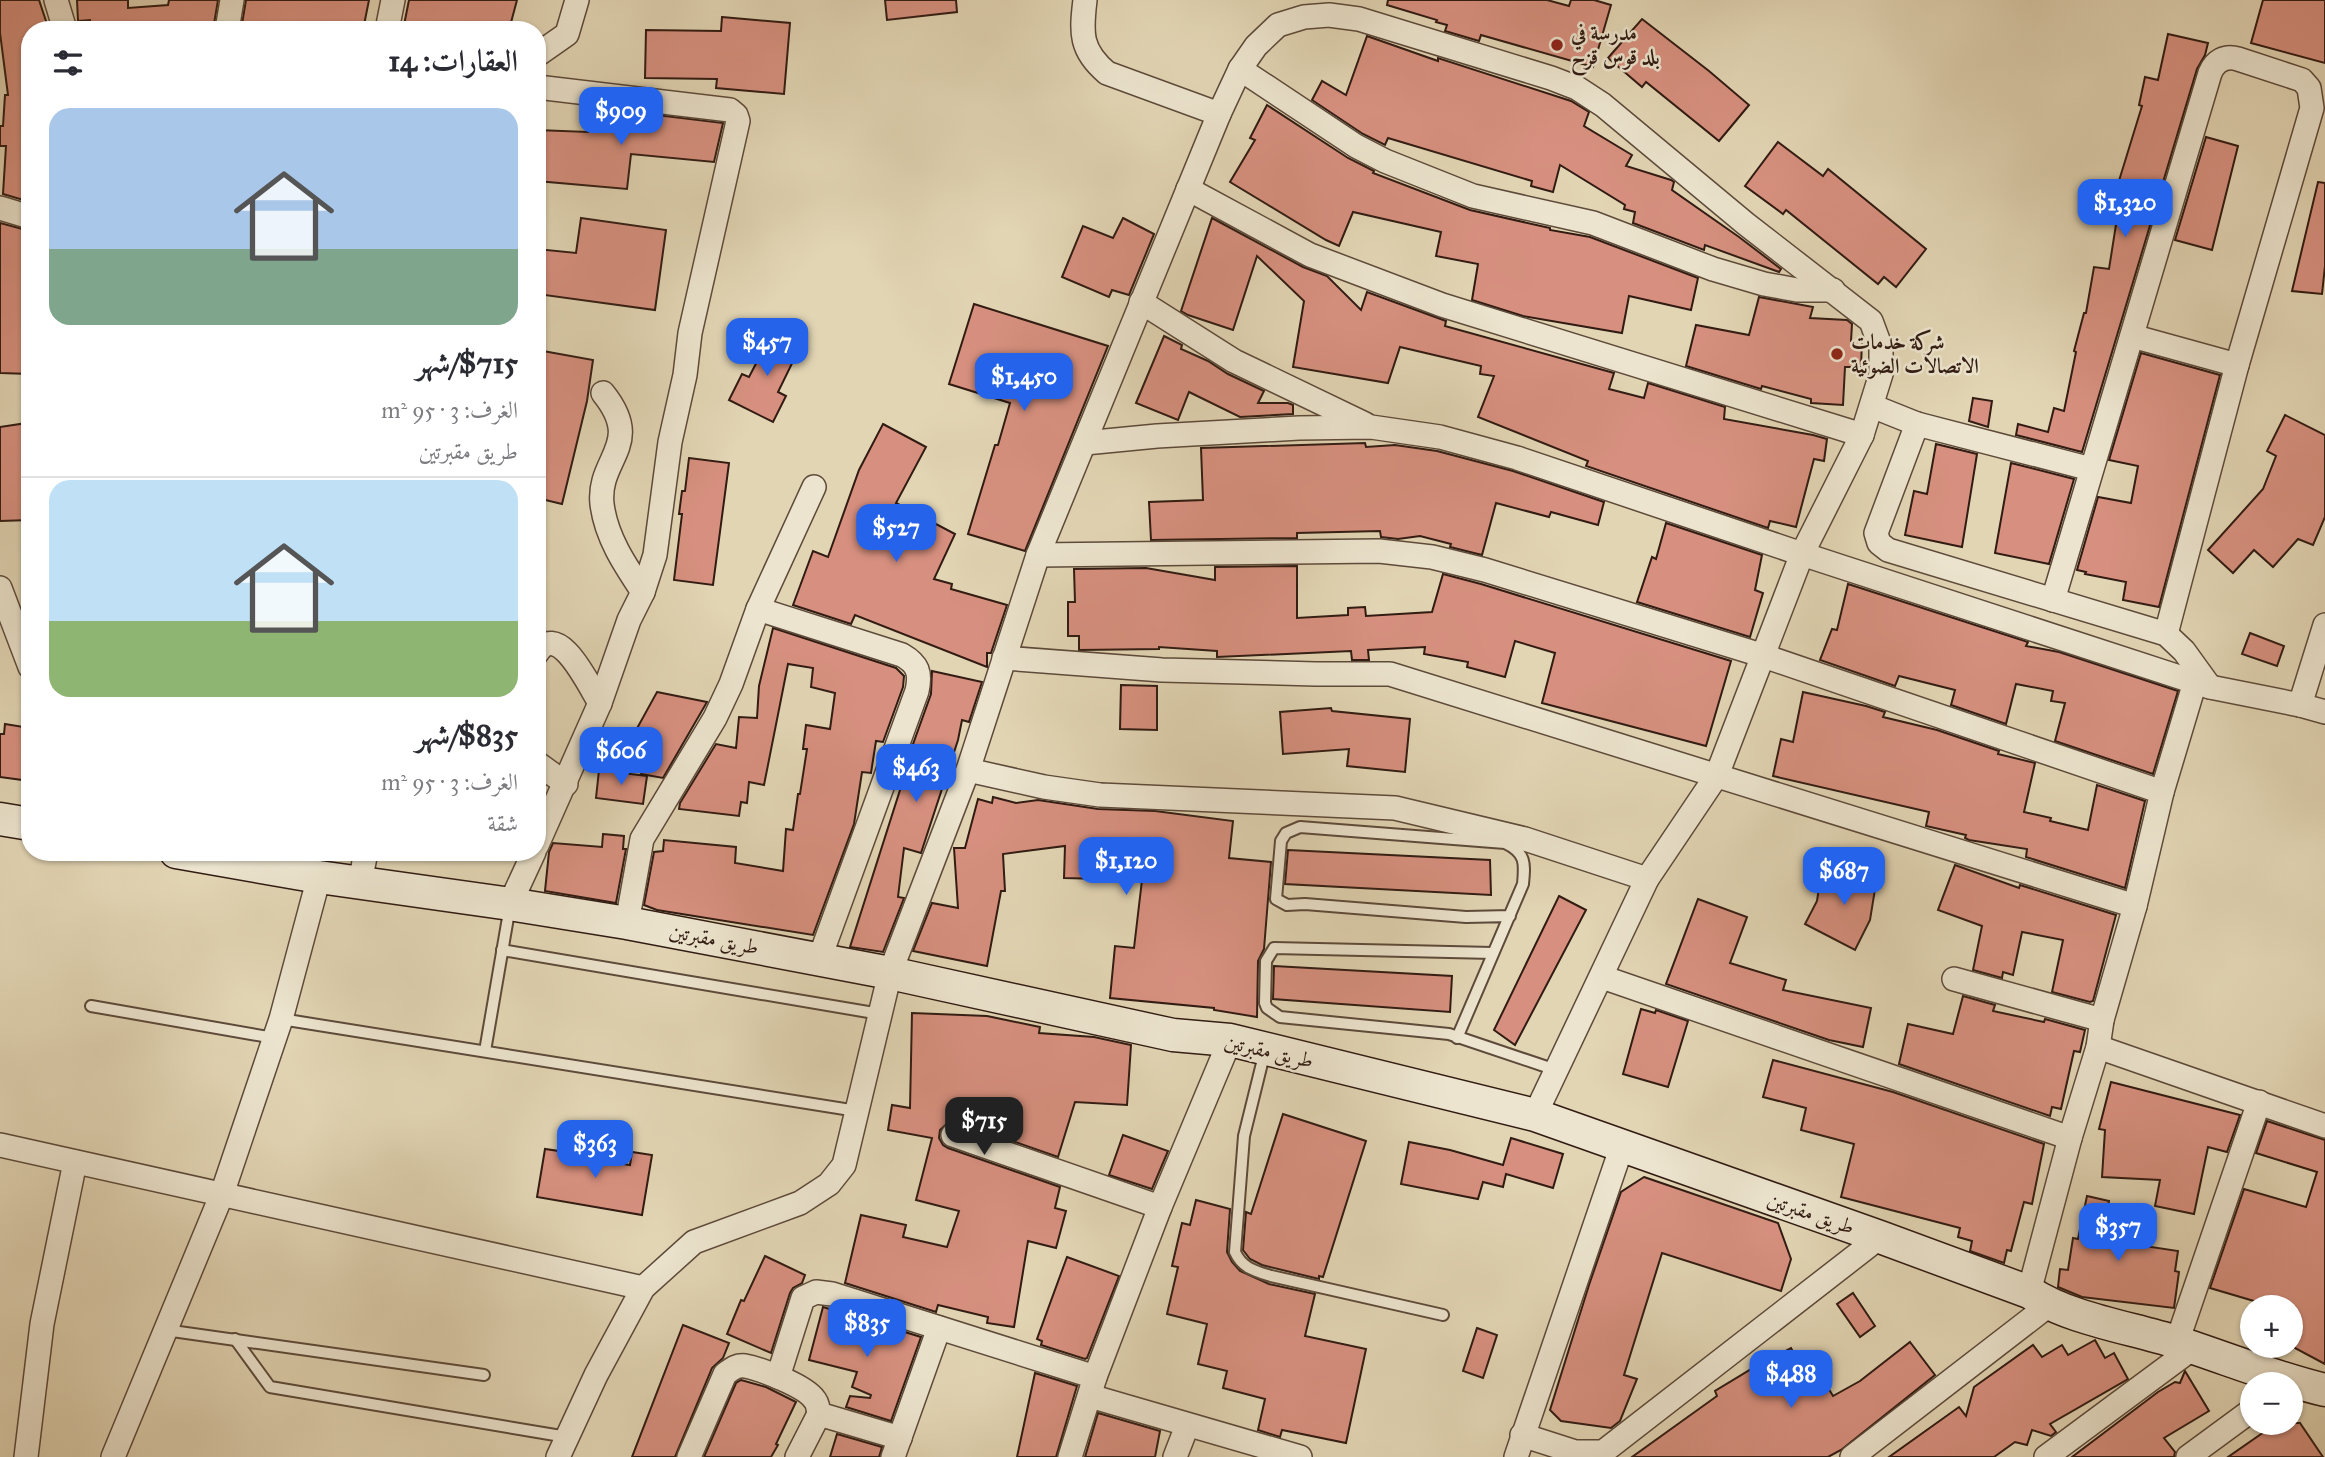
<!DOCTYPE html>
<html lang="ar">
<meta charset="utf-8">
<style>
:root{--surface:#fff;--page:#f2f2f3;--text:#2b2b33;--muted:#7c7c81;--line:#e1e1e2;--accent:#2563eb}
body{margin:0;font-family:"IM FELL Great Primer",Amiri,serif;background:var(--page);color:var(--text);direction:rtl;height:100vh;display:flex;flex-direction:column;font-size:26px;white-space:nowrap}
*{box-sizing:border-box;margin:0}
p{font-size:23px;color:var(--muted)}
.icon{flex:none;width:38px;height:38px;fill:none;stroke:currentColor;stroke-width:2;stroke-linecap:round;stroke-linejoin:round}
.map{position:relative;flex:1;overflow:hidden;direction:ltr}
.sheet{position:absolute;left:21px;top:21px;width:525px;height:840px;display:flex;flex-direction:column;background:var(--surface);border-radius:28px;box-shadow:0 2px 5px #0004;direction:rtl}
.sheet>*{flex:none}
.buttons{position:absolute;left:2240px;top:1295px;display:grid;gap:14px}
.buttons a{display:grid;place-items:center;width:63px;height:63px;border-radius:50%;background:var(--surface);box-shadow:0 2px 5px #0004;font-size:35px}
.price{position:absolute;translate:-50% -60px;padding:0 16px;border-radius:14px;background:var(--accent);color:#fff;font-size:23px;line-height:46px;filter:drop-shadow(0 2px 4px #0008)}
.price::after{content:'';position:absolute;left:50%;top:42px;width:21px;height:16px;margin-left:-10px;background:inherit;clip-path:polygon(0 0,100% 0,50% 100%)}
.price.active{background:#222;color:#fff}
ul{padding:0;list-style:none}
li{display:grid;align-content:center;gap:14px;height:371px;padding:0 28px}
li+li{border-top:2px solid var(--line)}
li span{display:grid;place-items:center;height:217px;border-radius:21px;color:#555}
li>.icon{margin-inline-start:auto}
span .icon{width:126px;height:126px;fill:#fffc;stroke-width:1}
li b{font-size:30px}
h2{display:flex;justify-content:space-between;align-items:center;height:84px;padding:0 28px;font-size:30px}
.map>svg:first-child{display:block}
.building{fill:#d7907f;stroke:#311b12;stroke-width:2}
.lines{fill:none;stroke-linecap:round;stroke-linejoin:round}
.lane-casing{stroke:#5d4a3a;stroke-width:14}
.street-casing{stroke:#5d4a3a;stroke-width:26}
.secondary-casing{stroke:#311b12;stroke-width:35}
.lane{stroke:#ece4ce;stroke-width:10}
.street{stroke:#ece4ce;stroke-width:23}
.secondary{stroke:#ece4ce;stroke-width:32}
.poi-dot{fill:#8f2418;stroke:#ece4ce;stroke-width:2.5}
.labels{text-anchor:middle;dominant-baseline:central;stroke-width:5;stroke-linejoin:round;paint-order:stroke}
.poi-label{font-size:21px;font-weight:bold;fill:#311b12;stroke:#ece4ce;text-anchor:start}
.street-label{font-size:21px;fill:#311b12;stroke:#ece4ce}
</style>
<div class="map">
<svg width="2325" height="1457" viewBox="0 0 2325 1457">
<rect width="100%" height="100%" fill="#e2d5b4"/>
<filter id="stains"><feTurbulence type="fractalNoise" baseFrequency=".00286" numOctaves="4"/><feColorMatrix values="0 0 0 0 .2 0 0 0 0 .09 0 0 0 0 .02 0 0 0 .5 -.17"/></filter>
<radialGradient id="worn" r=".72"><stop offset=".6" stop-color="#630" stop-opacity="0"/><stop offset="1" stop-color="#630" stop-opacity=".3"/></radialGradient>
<g class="building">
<polygon points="0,0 39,0 49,30 30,30 30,202 3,194 6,146 0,146 0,126 3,126 5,95 8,95 0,33"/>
<polygon points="77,0 128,0 128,8 168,5 169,0 218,0 213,30 90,30 90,20 78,21"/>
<polygon points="246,0 369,0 363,30 241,30"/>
<polygon points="409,0 517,0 509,30 459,30 442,25 441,30 403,30"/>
<polygon points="885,0 956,0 957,12 887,20"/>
<polygon points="1388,0 1547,0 1569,6 1571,0 1594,0 1611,5 1593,67 1481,35 1479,41 1445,31 1447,25 1436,22 1437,20 1387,5"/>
<polygon points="2263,0 2325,0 2325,63 2251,43"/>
<polygon points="722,17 790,23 784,94 716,88 717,79 645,78 646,30 721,31"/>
<polygon points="1642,19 1709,71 1749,105 1719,141 1646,82 1642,87 1608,58"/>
<polygon points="2168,34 2208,43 2205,55 2197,69 2082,452 2016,435 2018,424 2048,432 2054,408 2064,411 2076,352 2074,351 2084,313 2086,313 2094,267 2109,269 2118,212 2110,210 2142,106 2139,105 2145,77 2158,80"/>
<polygon points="1367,36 1438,61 1438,58 1571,101 1589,112 1584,126 1632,155 1626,166 1671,180 1674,182 1672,190 1739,237 1781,269 1779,272 1705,245 1704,250 1633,223 1635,212 1624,209 1625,205 1560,165 1553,192 1531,186 1532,181 1388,138 1385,145 1363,134 1312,100 1322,81 1346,95"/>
<polygon points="1267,105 1348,158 1374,171 1373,173 1470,210 1550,228 1550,230 1590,237 1698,278 1691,310 1629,296 1622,333 1523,316 1472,300 1478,264 1436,256 1441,232 1353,212 1339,246 1326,240 1230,182 1255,140 1250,138"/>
<polygon points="590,107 723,123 714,162 631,154 627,189 537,181 537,130 588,132"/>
<polygon points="2206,137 2238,146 2212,250 2175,240"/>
<polygon points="1778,142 1823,176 1828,169 1926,249 1896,287 1884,277 1878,284 1786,210 1783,214 1745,186"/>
<polygon points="2318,182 2325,183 2325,266 2322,294 2292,291"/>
<polygon points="581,218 666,230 655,310 537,294 537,249 576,253"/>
<polygon points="1123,218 1154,234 1129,295 1112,290 1109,297 1062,277 1083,226 1113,238"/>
<polygon points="1212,218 1303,267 1327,276 1361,310 1367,292 1446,321 1445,326 1614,373 1609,389 1644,398 1648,383 1725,407 1724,419 1813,435 1827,439 1824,461 1814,459 1796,527 1770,521 1768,528 1586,466 1588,461 1478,417 1494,376 1480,374 1481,366 1400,347 1388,383 1293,367 1304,301 1257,256 1233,330 1188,315 1181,311"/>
<polygon points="0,223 30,231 30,374 0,373"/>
<polygon points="1759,297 1813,307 1810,318 1847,320 1852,324 1851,341 1862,341 1861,367 1845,367 1843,405 1811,403 1811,399 1762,386 1761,389 1686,366 1696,325 1749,335"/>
<polygon points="974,304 1108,346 1025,551 968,534 995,445 998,445 1010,403 949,384"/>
<polygon points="773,331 801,345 778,392 786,396 773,422 729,400 742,374 749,377"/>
<polygon points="1164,336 1182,345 1181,349 1208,361 1228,374 1264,391 1258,403 1288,403 1293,405 1293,414 1240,417 1189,392 1178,420 1136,403"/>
<polygon points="543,351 593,360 587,401 562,504 537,498 537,385"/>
<polygon points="2141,353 2220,375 2159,607 2123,600 2126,582 2085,574 2086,572 2077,570 2098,497 2131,503 2138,466 2109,460"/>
<polygon points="1973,398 1992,401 1988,427 1969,421"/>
<polygon points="2285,415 2325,435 2325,517 2313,545 2298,539 2273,567 2254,550 2233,573 2208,550 2263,489 2276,456 2267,451"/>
<polygon points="27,423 30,447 30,520 0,521 0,427"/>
<polygon points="883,424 926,447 896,503 955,534 934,579 952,584 951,589 1007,605 991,653 987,653 987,667 855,615 851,624 793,605 813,551 828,557 859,470"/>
<polygon points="1365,443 1366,447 1395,445 1437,451 1513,471 1604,502 1598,525 1551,512 1549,517 1496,503 1482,555 1450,547 1451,544 1420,536 1398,539 1381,537 1380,531 1297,533 1297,538 1151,540 1149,502 1203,500 1201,448"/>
<polygon points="1936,444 1977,454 1962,547 1905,535 1914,491 1927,494"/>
<polygon points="689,458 729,463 713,585 674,580 682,514 679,514 682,491 685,491"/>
<polygon points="2011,463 2074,479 2049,564 1995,553"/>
<polygon points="1666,523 1762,555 1755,590 1763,593 1750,637 1637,602 1652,557 1656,559"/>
<polygon points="1297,566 1297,618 1348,615 1348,608 1365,607 1366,616 1432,612 1443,574 1481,584 1731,661 1706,746 1542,703 1555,653 1515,641 1505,677 1467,667 1468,662 1424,654 1425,647 1368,650 1369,660 1352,660 1351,651 1217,657 1217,651 1159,647 1159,649 1079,650 1079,636 1068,636 1068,602 1075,602 1074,569 1146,568 1215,580 1215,567"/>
<polygon points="1848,584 2028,642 2026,646 2059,652 2178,691 2153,774 2055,741 2065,703 2051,701 2053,691 2016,684 2006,724 1951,705 1955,690 1899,676 1895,686 1820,660 1832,629 1837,630"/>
<polygon points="773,628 896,668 904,676 903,687 883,742 876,741 871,773 862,772 854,824 813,935 657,910 644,905 654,852 663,851 664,840 736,847 735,863 783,871 786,829 793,830 798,794 800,794 807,749 803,749 806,725 830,729 835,693 811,687 813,668 788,664 764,785 749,782 747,803 741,802 739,816 679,809 680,803 716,744 736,748 739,717 757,718 759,686"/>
<polygon points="2250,633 2284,646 2277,666 2242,654"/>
<polygon points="932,671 982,682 969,722 962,720 958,740 921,853 904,848 898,897 904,898 883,952 850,947 901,787 907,788 914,747 912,747 931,694"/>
<polygon points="1121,685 1157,686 1157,730 1120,729"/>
<polygon points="657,692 707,702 663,778 641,774 651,759 655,736 635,732"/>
<polygon points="1803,692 1866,706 1885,712 1883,717 1937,730 1999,751 1998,754 2035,763 2024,812 2051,818 2050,821 2088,830 2097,785 2145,801 2125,888 2026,857 2027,849 1969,840 1965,838 1966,835 1926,826 1929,812 1773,776 1781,739 1793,742"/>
<polygon points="1331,708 1332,711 1410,719 1405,772 1347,766 1349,749 1283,754 1280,712"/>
<polygon points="5,724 30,728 30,781 0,777 0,734 4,734"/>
<polygon points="599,770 647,776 643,804 596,798"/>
<polygon points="993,797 1016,803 1038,800 1098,809 1155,811 1233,821 1229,858 1271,862 1264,949 1258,961 1257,1017 1214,1010 1214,1008 1110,998 1115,946 1134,948 1142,880 1064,878 1065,846 1003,854 1005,891 1001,891 987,966 913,951 932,903 958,908 954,848 965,848 978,799 992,803"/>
<polygon points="603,834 624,836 623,849 626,849 616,903 545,891 549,852 553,843 602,847"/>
<polygon points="1288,850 1490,860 1491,895 1285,884"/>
<polygon points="1955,865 2019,888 2020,885 2116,915 2093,1001 2090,1002 2052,992 2063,940 2022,932 2013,975 2003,972 2002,978 1973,970 1982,926 1938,910"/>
<polygon points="1837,871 1877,877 1870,920 1855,950 1805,924 1817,901 1821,875 1836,877"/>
<polygon points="1559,896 1586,910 1515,1045 1494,1030"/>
<polygon points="1698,899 1747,917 1730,963 1786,980 1783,990 1871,1008 1863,1047 1829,1040 1666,984"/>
<polygon points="1274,966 1452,976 1450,1012 1273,999"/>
<polygon points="1963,996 1995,1005 1993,1011 2044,1022 2045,1019 2085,1030 2080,1052 2074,1051 2061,1109 2052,1107 2050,1116 1899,1064 1908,1024 1953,1034"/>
<polygon points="1641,1009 1655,1013 1656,1010 1688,1021 1668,1087 1623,1074"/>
<polygon points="912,1013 987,1016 1040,1027 1039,1033 1094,1037 1131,1045 1127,1105 1075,1102 1058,1157 958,1122 950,1121 940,1130 939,1138 943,1145 948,1148 1060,1187 1055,1208 1066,1211 1056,1248 1028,1241 1014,1327 987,1323 988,1317 938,1305 936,1312 845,1283 861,1215 906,1225 903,1237 947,1247 959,1211 916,1200 932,1138 888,1130 892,1105 910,1108"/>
<polygon points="1773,1060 1893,1092 2044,1144 2032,1204 2024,1202 2011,1251 2007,1250 2004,1263 1970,1251 1972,1241 1958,1237 1960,1228 1841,1197 1854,1144 1801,1130 1806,1108 1763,1097"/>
<polygon points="2111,1082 2240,1115 2227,1152 2208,1147 2194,1214 2155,1206 2160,1180 2102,1177 2105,1130 2099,1129"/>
<polygon points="1283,1114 1366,1141 1323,1277 1319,1276 1319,1279 1262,1265 1250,1259 1243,1250 1246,1212 1251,1214"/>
<polygon points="2267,1121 2325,1140 2325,1364 2291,1346 2291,1307 2263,1307 2264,1304 2210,1288 2244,1189 2306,1207 2317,1172 2256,1153"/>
<polygon points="1123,1135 1168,1151 1152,1189 1109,1175"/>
<polygon points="1511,1138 1563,1154 1553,1188 1506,1174 1503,1187 1483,1182 1478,1199 1401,1184 1409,1142 1450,1150 1503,1165"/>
<polygon points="567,1143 587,1146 585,1158 630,1165 632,1152 652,1155 642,1215 537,1197 545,1149 566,1152"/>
<polygon points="1644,1177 1778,1223 1791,1259 1781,1291 1662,1253 1624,1375 1637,1379 1620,1421 1611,1428 1561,1421 1550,1410 1589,1285 1621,1192"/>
<polygon points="2087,1196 2109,1201 2107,1211 2124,1215 2118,1242 2178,1251 2175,1271 2179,1272 2174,1308 2082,1297 2058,1287 2060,1269 2068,1270 2073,1238 2078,1239"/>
<polygon points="1196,1200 1230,1209 1227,1252 1232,1262 1240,1271 1269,1284 1315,1294 1305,1336 1366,1349 1346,1443 1282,1430 1280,1437 1258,1430 1265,1399 1223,1388 1227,1371 1198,1364 1207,1324 1167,1314 1178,1267 1172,1266 1182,1223 1190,1225"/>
<polygon points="765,1256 805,1275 802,1283 793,1288 790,1293 771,1353 727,1334 741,1300 744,1301"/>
<polygon points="1067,1257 1119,1276 1087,1358 1085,1359 1041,1345 1042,1341 1037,1339"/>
<polygon points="1853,1293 1875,1326 1860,1337 1837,1304"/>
<polygon points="823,1307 921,1337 891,1421 846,1407 850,1396 870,1398 871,1395 852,1387 857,1372 809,1360"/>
<polygon points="683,1325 729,1343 723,1358 712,1368 675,1457 632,1457"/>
<polygon points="1477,1328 1497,1335 1483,1378 1463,1371"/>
<polygon points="2095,1340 2105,1358 2114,1353 2128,1379 2050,1424 2056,1432 2051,1436 2032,1430 2027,1445 2015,1442 1994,1457 1889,1457 1959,1407 1966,1416 1974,1387 2033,1345 2042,1357 2062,1345 2068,1355"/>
<polygon points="1910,1342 1935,1375 1841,1450 1828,1457 1632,1457 1717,1396 1715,1391 1756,1366 1755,1364 1776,1352 1778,1355 1791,1348 1797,1359 1807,1353 1833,1396 1860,1381"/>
<polygon points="2185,1371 2209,1411 2164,1438 2175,1452 2174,1457 2072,1457 2158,1392 2175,1382 2180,1383"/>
<polygon points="1035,1373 1077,1386 1056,1457 1017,1457"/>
<polygon points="741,1380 766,1387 796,1402 776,1444 778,1445 771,1457 704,1457 736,1383"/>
<polygon points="1098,1413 1160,1431 1155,1457 1085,1457"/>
<polygon points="2277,1423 2300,1423 2323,1457 2228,1457"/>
<polygon points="837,1434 882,1447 879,1457 830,1457"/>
</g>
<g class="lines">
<defs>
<g id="lane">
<polyline points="502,950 880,1014"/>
<polyline points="1493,953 1274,948 1266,961 1265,1003 1267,1008 1280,1017 1449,1034 1556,1070"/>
<polyline points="91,1006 274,1038"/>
<polyline points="281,1019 857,1111"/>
<path d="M1457,1038L1523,884C1525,863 1526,853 1505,843L1300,827L1286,833L1281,841L1276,899L1287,905L1305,904L1466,917L1510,916"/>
<polyline points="485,1051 510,906"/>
<path d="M1265,1051L1244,1136L1235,1252C1242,1268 1255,1271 1271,1276L1443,1315"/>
<polyline points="165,1330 484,1375"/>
<polyline points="235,1339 270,1387 567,1437"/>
</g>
<g id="street">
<polyline points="56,0 65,30"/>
<path d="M1085,0C1081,33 1080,50 1107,73L1219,114"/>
<polyline points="227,30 232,0"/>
<polyline points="387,30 393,0"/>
<polyline points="537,55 567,34 577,0"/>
<polyline points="1240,69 1356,146 1385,161 1473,196 1593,223 1713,269 1764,284 1797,290 1833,290"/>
<polyline points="537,87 730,110 736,115 738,121 690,333 685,375 670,442 655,555 643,592 629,620 600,703 537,845"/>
<polyline points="1188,189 1310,255 1442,305 1862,435"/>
<polyline points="0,208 30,217"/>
<polyline points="1141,302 1234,361 1365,424"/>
<polyline points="2132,336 2237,365"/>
<path d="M603,393C645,445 597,458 602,504C606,537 625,565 643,592"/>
<polyline points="1872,406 1917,424 2091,469"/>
<polyline points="1917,424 1876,533 1879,543 1888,550 2166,634 2184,651 2210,687"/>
<polyline points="1085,443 1157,436 1299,428 1371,427 1440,437 1517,458 1802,554 2210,687 2300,705 2325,712"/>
<polyline points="1038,555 1379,551 1432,557 1485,570 1761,655 2162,792"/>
<polyline points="0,588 30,667"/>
<path d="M2053,600L2210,73C2215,61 2225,55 2238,59L2302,80L2309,88L2312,108L2237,365L2166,634"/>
<path d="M758,609L902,655C918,664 921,673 917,691L819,960"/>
<path d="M537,653C559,619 589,686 600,703"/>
<polyline points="1004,658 1162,670 1316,674 1390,674 2135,906"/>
<polyline points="2300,705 2325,625"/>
<polyline points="537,763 566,784"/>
<polyline points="968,770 1044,787 1100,795 1395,808 1525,839 1647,879"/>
<polyline points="360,882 366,852"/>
<polyline points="510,904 534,852"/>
<polyline points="627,923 642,839 715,718 731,684 758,609 814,487"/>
<polyline points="1602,977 2070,1138"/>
<polyline points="1954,979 2102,1020"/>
<polyline points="2098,1047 2325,1126"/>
<polyline points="953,1135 1160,1207"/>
<polyline points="0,1145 643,1288"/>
<polyline points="2029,1292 2070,1138 2098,1047 2102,1020 2135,906 2162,792 2195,682"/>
<polyline points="2177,1342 2259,1102"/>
<polyline points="778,1377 803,1298 816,1292 832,1294 1095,1377"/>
<polyline points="1090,1396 1300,1457"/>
<polyline points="1522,1435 1575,1452 1603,1452 1880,1237"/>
<polyline points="26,1457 42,1324 75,1162"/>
<polyline points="113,1457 222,1194 281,1019 319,877"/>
<polyline points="558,1457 596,1375 643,1288 694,1242 800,1203 829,1184 844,1165 890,973 968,770 1038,555 1219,114 1240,69 1256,46 1278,25 1304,17 1329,15 1359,19 1551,78 1577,88 1603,105 1746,224 1871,321 1881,348 1881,374 1862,435 1802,554 1717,775 1647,879 1535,1115"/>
<path d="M689,1457L725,1374C732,1369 736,1365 745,1366C761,1369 805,1386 814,1399C818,1403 818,1409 819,1414L900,1438"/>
<polyline points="797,1457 819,1414"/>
<polyline points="893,1457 939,1328"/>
<polyline points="1070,1457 1095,1377 1160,1207 1230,1040"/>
<polyline points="1175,1457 1187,1426"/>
<polyline points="1516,1457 1622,1146"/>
<polyline points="1852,1457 2049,1305"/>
<polyline points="2046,1457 2193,1348"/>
<polyline points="2188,1457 2252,1410"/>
</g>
<g id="secondary">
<polyline points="0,819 30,824"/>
<path d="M176,852L319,877L510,904L627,923L890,973L1173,1035L1230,1040L1535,1115L1880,1237L2029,1292C2070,1319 2128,1327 2176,1342C2226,1358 2274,1378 2325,1390"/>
</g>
</defs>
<use href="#lane" class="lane-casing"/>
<use href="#street" class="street-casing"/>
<use href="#secondary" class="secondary-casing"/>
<use href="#lane" class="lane"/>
<use href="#street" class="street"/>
<use href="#secondary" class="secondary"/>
</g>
<g class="poi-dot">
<circle cx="1557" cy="45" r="7"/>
<circle cx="1837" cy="354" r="7"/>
</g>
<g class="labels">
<g class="poi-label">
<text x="1571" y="33">مدرسة في<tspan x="1571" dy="24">بلد قوس قزح</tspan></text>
<text x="1851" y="342">شركة خدمات<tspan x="1851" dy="24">الاتصالات الضوئية</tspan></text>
</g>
<g class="street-label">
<text transform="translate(714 939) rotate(11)">طريق مقبرتين</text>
<text transform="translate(1269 1051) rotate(13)">طريق مقبرتين</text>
<text transform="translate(1811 1213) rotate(19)">طريق مقبرتين</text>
</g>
</g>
<rect width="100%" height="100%" filter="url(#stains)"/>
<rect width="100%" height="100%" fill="url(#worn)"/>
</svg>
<div class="buttons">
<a>+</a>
<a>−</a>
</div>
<b class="price" style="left:621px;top:147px">$909</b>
<b class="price" style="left:2125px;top:239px">$1,320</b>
<b class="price" style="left:767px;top:378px">$457</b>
<b class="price" style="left:1024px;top:413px">$1,450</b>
<b class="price" style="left:896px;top:564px">$527</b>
<b class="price" style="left:621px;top:787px">$606</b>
<b class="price" style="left:916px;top:804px">$463</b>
<b class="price" style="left:1126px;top:897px">$1,120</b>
<b class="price" style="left:1844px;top:907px">$687</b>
<b class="price active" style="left:984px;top:1157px">$715</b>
<b class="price" style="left:595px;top:1180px">$363</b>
<b class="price" style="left:2118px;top:1263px">$357</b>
<b class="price" style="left:867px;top:1359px">$835</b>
<b class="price" style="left:1791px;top:1410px">$488</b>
<section class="sheet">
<h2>العقارات: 14<svg class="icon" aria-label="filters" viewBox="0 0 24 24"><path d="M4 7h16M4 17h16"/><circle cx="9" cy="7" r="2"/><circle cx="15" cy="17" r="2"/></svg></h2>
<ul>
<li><span style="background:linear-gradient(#a9c7e8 65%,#7fa58c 0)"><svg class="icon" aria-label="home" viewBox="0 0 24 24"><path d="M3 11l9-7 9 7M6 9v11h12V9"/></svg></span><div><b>$715/شهر</b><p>الغرف: 3 · 95 m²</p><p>طريق مقبرتين</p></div></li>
<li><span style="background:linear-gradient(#bfe0f5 65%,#8fb573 0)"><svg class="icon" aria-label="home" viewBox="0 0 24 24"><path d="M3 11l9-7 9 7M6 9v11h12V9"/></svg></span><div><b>$835/شهر</b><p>الغرف: 3 · 95 m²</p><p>شقة</p></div></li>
</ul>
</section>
</div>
